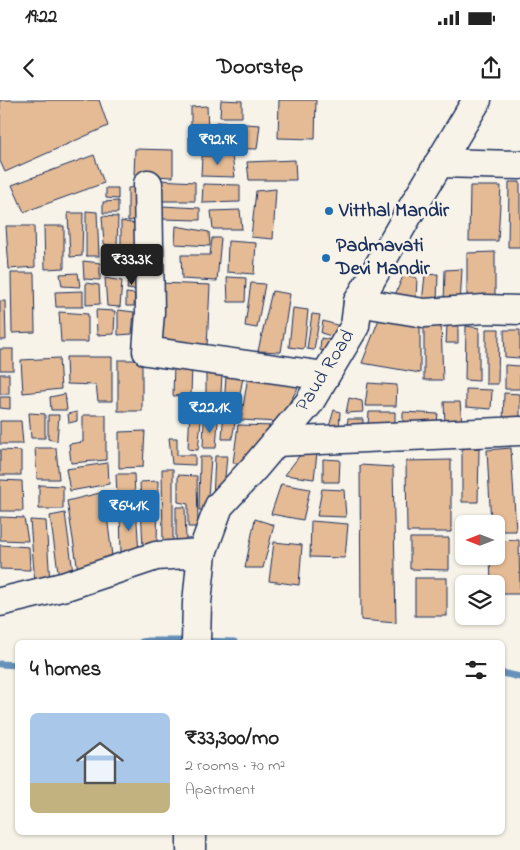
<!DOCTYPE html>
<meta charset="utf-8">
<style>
:root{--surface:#fff;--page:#f2f2f2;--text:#222;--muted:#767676;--line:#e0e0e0;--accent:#1f6fb2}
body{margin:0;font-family:"Indie Flower",sans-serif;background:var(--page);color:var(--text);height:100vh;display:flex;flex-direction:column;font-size:19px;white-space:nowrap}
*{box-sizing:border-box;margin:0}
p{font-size:16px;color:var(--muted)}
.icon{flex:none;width:28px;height:28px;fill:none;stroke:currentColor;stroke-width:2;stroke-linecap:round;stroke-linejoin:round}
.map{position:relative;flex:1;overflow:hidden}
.drawer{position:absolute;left:15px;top:540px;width:490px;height:195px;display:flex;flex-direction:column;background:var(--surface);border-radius:8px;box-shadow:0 1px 4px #0004}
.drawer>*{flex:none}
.needle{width:32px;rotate:270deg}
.controls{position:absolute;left:455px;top:415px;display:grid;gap:10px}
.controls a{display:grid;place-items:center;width:50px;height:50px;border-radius:8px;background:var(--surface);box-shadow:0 1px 4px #0004;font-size:25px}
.price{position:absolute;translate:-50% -42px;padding:0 11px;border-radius:5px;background:var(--accent);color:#fff;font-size:16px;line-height:32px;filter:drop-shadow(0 1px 2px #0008)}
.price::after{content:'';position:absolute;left:50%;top:30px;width:15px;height:11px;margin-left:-8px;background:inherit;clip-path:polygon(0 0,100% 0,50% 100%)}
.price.active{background:#222;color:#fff}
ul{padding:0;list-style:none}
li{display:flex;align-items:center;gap:15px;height:125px;padding:0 15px}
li+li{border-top:1px solid var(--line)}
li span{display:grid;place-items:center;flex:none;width:140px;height:100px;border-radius:8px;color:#555}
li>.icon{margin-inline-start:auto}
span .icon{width:60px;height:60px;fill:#fffc;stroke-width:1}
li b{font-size:21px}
h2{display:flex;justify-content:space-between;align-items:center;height:60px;padding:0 15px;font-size:21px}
.status{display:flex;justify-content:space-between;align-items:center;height:35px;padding:0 25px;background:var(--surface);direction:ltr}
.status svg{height:14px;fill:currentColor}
header{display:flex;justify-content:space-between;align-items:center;height:65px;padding:0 15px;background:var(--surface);font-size:22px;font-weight:700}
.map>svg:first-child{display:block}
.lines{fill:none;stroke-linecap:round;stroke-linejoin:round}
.stream{stroke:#6691ba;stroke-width:7}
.building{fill:#e5bb95;stroke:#1b2f5e}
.minor-casing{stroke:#1b2f5e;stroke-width:31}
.primary-casing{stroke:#1b2f5e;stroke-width:31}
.minor{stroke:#f7f3e8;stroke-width:28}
.primary{stroke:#f7f3e8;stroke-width:28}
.poi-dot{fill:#1f6fb2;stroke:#f7f3e8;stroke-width:2}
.labels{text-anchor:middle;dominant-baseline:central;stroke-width:5;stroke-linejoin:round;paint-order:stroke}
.poi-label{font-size:20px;font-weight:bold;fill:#1b2f5e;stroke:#f7f3e8;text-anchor:start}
.street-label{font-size:20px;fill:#1b2f5e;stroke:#f7f3e8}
</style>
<div class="status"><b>19:22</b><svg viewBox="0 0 49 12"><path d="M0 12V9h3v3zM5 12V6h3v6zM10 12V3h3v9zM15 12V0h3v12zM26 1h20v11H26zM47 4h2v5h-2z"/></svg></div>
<header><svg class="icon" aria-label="back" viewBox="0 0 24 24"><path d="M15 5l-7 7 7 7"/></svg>Doorstep<svg class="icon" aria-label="share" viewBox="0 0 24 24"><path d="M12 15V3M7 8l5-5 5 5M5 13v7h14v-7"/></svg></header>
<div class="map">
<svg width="520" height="750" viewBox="0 0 520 750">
<rect width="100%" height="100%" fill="#f7f3e8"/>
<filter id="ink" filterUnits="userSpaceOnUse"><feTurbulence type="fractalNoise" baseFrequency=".02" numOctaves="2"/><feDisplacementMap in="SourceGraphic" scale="10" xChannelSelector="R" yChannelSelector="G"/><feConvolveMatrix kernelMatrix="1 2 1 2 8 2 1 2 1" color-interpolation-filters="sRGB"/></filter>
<g filter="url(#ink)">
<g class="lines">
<g class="stream">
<polyline points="202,541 234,542"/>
<polyline points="142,542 148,541 191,541"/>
<polyline points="0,564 18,565"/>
<polyline points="502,573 520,577"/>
</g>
</g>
<g class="building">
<polygon points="0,0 99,0 108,26 5,72 0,61"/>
<polygon points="221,0 242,1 242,17 220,17"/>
<polygon points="279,0 316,0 315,39 278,38"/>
<polygon points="207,6 208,31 191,30 191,7"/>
<polygon points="216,22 260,25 257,49 214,48"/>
<polygon points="189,36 207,37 207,51 189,51"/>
<polygon points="135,49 173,50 173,77 134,75"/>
<polygon points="94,55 104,83 24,112 12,85"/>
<polygon points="202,56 232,56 235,77 201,76"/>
<polygon points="295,60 296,80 249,80 247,62"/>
<polygon points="159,80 195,82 195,101 159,101"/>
<polygon points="509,82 520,82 520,147 508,147"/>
<polygon points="203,84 240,85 240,102 202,103"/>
<polygon points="470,86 501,86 498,141 469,141"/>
<polygon points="139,87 139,119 128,121 128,88"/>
<polygon points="106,88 118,88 118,99 106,98"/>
<polygon points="276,89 273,139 251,137 256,91"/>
<polygon points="118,101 118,113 103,113 103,102"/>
<polygon points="161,106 200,108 200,120 161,119"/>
<polygon points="240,110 242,129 213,129 211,111"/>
<polygon points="86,111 97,112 99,156 86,156"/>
<polygon points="68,113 83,113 82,156 70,157"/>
<polygon points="102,116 118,117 117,146 104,144"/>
<polygon points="121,121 136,124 136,148 121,146"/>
<polygon points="6,126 34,126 35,167 9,169"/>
<polygon points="44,126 64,126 64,168 45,169"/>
<polygon points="176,126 209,132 210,146 175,144"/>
<polygon points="212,138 221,138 217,181 182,179 181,155 210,155"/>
<polygon points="228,141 256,143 254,174 227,172"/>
<polygon points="103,149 137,151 137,159 104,159"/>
<polygon points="495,152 495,202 467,204 467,153"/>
<polygon points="83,161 100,163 100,180 84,179"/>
<rect x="107" y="161" width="18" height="13"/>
<polygon points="128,167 140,167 139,179 127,179"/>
<polygon points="462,169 460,206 444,206 445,170"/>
<polygon points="11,173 34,173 35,232 12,233"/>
<polygon points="78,173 80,187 62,186 60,174"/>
<polygon points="404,174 417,178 416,200 395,195"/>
<polygon points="438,174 437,203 422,203 425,175"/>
<polygon points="227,177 246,178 245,202 228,202"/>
<polygon points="105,178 122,181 120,207 107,206"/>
<polygon points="128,182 137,182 137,190 127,189"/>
<polygon points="86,183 99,185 100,204 86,205"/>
<polygon points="160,183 210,185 207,247 156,242"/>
<polygon points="251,183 265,184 257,228 245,226"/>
<polygon points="83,191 83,207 56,207 55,192"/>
<polygon points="272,191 290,194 281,252 258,251"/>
<polygon points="126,193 135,194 134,206 126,206"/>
<polygon points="0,201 5,201 6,240 0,240"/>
<polygon points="293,208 308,210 304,249 289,247"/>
<polygon points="96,210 115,211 114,234 97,235"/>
<polygon points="118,210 134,212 132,234 118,235"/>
<polygon points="59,212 88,214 88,242 61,242"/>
<polygon points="312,214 320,215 314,250 307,249"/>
<polygon points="381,214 420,220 420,273 362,263"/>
<polygon points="323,221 340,226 335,237 321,233"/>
<polygon points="424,223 441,224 443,280 424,280"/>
<polygon points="447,225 458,225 458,243 446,243"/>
<polygon points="466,226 479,228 479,281 465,280"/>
<polygon points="486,229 499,229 498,284 486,284"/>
<polygon points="504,230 520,230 520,258 505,257"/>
<polygon points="321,238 331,240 327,252 320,250"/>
<rect x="0" y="249" width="13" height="21"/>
<polygon points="66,257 112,257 112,301 98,301 96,285 67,284"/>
<polygon points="59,258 61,289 23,293 21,260"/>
<rect x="118" y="260" width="24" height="51"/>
<polygon points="174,264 192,265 191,295 173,296"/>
<polygon points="505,265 520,266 520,289 505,289"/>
<polygon points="206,272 222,273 220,312 206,314"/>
<rect x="0" y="274" width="9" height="20"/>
<polygon points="226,276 243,277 232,339 222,339"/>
<polygon points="248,276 302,281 278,322 241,320"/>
<polygon points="368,283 397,285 396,306 365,306"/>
<polygon points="466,289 492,290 491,309 466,307"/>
<polygon points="504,293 520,294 520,323 503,323"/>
<polygon points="65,294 67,310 51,310 50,297"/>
<polygon points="0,297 10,297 10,309 0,308"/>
<polygon points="349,298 362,301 363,312 346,313"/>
<polygon points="444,302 460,302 462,323 445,323"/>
<polygon points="190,310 202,311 198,350 188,349"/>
<polygon points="334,310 340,312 339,330 328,330"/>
<polygon points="77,312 77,321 69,323 68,314"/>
<polygon points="369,312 395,312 395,325 368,325"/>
<polygon points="403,312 438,314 436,329 403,330"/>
<polygon points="29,313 45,314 45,338 31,338"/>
<polygon points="48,315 59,315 57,341 48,339"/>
<polygon points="83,315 106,315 106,360 71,363 69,344 83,342"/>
<polygon points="348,319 363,319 362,331 346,331"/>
<polygon points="0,321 21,321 23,344 0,344"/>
<polygon points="204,321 218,321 216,348 203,348"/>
<polygon points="238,325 276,326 264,348 251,349 248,363 233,363"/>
<polygon points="145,331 143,367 119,368 119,332"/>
<polygon points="169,338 177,338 177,355 195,355 195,365 172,364"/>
<polygon points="35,348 56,348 59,379 37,379"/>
<polygon points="462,348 479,348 478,402 462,402"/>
<polygon points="511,348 516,431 496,431 496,424 491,424 487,350"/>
<polygon points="0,350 21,351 21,375 0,375"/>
<polygon points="303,351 317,353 314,379 285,375"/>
<polygon points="215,356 227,356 223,398 213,399"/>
<polygon points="200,357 211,357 207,410 199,410"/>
<polygon points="323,359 340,360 339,382 323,382"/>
<polygon points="451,360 451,432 407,432 406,361"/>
<polygon points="108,363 109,384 70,391 66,369"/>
<polygon points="360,365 393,367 396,523 361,520"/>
<polygon points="162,369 173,369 173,445 163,446"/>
<polygon points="116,374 134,374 135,396 117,396"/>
<polygon points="178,375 197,376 198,427 188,427 188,404 178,402"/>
<polygon points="0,380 22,381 23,411 0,411"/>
<polygon points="158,381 157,447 143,449 140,382"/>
<polygon points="281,384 310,389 303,420 271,414"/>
<polygon points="39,385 63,386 63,409 39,409"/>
<polygon points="322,389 344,390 346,417 317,416"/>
<polygon points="104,392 113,464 78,471 67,401"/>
<polygon points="120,406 136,406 139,455 121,457"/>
<polygon points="176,407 185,407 186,441 176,441"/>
<polygon points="65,413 73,472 59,478 50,416"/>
<polygon points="0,417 24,418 28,441 0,440"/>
<polygon points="255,419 274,425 263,468 245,468"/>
<polygon points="30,420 46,421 50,483 35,484"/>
<polygon points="311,421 348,424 345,458 310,457"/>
<polygon points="410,438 449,438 449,470 410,469"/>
<polygon points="519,440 520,494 496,494 496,484 491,484 490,456 496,456 496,441"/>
<polygon points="274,442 302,445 299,485 269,481"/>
<polygon points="0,445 29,447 30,470 0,469"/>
<rect x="415" y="478" width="32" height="38"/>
</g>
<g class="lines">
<defs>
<g id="minor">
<polyline points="439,63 520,65"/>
<polyline points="148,84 150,212 147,251 325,276"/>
<polyline points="358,202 424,213 485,209 520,210"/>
<polyline points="276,342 520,331"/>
<polyline points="0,502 66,486 156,456 202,453"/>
</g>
<g id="primary">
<polyline points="196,542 197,503 202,453 219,406 255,367 309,303 355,226 358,202 408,115 477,0"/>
<polyline points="191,750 191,732"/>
</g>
</defs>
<use href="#minor" class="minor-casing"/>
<use href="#primary" class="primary-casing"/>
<use href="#minor" class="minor"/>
<use href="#primary" class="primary"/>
</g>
</g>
<g class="poi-dot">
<circle cx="329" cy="111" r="5"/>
<circle cx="326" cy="158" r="5"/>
</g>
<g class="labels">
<g class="poi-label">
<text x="339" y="111">Vitthal Mandir</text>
<text x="336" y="146">Padmavati<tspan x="336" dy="23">Devi Mandir</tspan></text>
</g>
<g class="street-label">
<text transform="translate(326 271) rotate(-58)">Paud Road</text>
</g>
</g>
</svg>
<div class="controls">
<a><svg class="needle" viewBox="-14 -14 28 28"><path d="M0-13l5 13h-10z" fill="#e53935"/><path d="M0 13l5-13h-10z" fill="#767676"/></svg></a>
<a><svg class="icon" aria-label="layers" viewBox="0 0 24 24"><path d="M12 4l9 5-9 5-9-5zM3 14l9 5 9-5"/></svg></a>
</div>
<b class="price" style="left:218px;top:66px">₹92.9K</b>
<b class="price active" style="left:132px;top:186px">₹33.3K</b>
<b class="price" style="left:210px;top:334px">₹22.1K</b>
<b class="price" style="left:129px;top:432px">₹64.1K</b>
<section class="drawer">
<h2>4 homes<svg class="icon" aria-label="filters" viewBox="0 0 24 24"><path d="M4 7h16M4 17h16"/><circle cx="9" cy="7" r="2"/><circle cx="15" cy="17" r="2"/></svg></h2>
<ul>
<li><span style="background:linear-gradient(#a9c7e8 70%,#c2b280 0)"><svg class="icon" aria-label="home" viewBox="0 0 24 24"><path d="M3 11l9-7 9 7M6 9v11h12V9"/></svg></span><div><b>₹33,300/mo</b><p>2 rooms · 70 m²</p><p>Apartment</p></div></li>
</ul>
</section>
</div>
